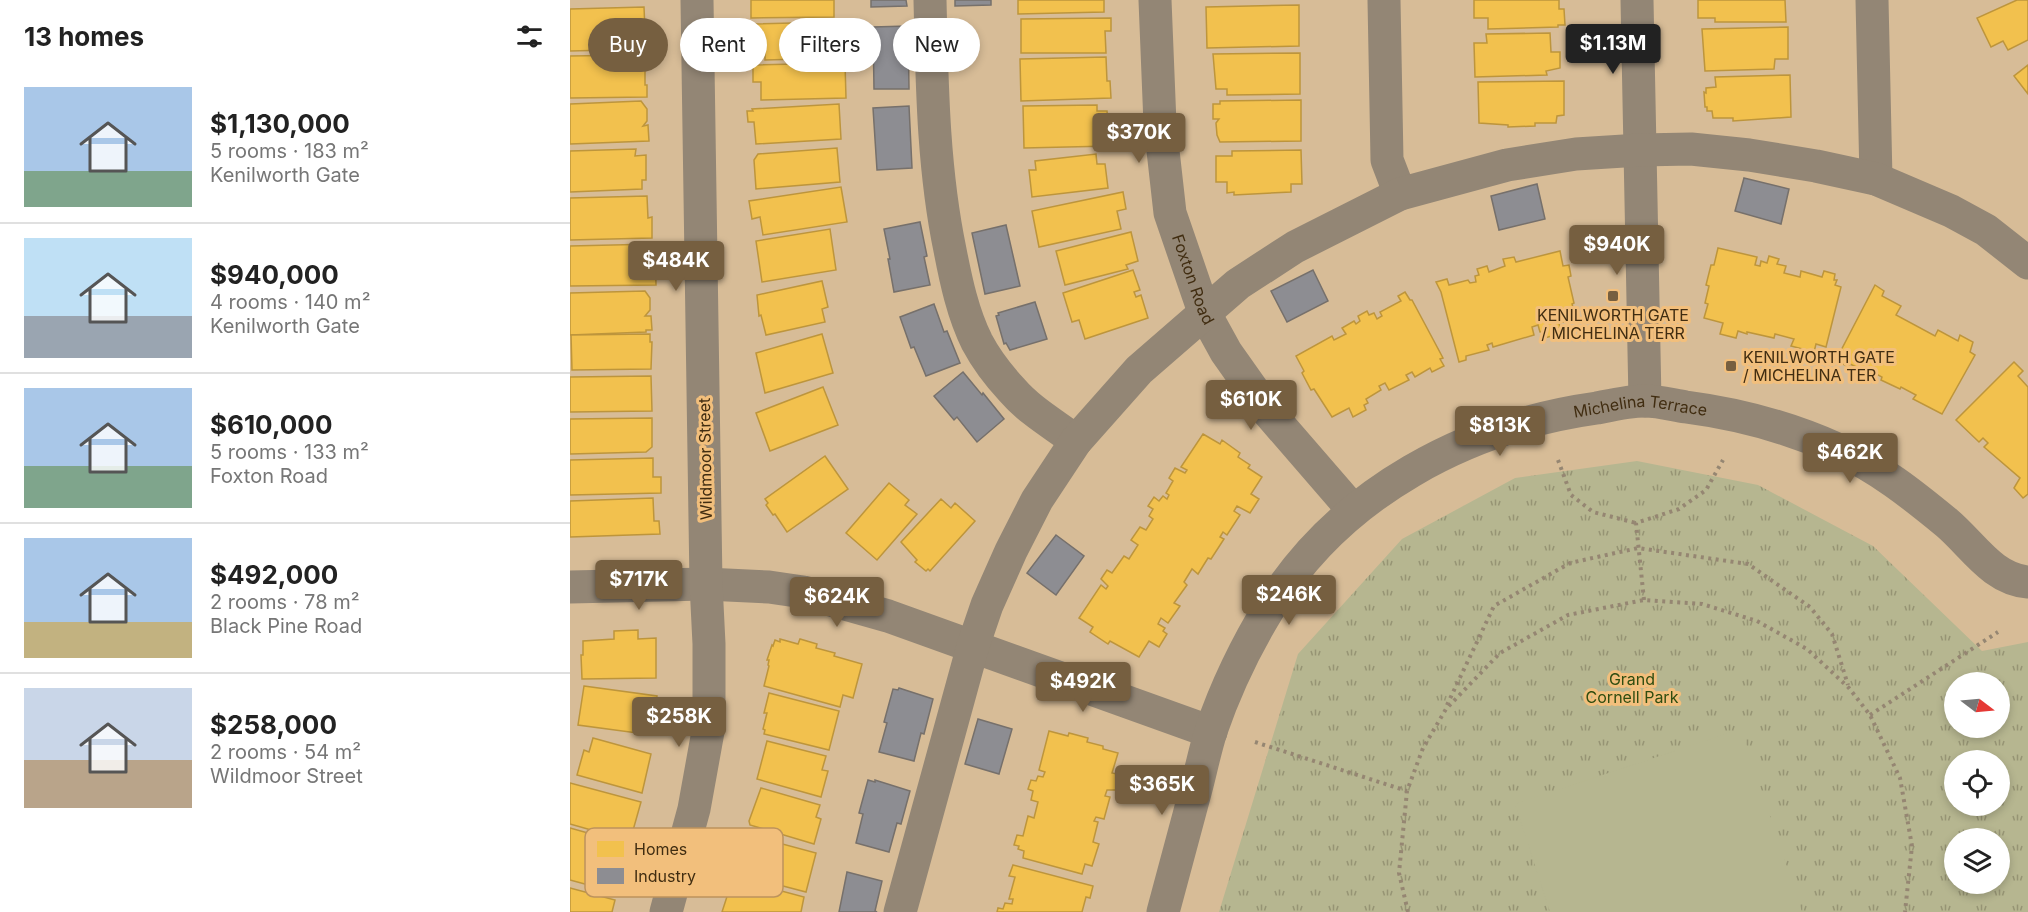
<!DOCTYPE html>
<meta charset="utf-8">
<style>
:root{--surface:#fff;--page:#f2f2f2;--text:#222;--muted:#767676;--line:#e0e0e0;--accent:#765f40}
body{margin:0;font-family:Inter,sans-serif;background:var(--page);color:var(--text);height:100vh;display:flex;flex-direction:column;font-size:22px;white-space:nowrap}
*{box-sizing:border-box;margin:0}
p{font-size:20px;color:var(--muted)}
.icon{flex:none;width:33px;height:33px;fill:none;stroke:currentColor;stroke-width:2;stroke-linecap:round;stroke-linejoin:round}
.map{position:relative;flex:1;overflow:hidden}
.panel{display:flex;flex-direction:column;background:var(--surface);width:570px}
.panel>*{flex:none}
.top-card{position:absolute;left:18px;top:18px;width:570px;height:54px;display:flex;gap:12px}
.needle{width:39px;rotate:106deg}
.buttons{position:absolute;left:1374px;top:672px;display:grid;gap:12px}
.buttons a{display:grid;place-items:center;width:66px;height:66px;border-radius:50%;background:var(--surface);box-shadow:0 3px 9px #0003;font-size:30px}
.price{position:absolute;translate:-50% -51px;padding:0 14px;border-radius:6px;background:var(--accent);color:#fff;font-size:20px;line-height:39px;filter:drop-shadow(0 2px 3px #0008)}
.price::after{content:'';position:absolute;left:50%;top:36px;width:18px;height:14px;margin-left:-9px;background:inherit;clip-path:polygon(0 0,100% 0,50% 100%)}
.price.on{background:#222;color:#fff}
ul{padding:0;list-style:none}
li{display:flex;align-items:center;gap:18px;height:150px;padding:0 24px}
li+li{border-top:2px solid var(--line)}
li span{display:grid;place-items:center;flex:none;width:168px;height:120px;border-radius:0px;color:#555}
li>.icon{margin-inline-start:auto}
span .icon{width:72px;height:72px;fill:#fffc;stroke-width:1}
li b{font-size:26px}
h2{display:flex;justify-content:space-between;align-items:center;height:72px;padding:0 24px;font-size:26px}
.tag{padding:0 21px;border-radius:27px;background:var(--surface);box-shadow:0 3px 9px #0003;font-size:21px;line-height:54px}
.tag.on{background:var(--accent);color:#fff}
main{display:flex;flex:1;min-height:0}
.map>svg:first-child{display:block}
.grass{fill:url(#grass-tufts);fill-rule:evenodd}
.pitch{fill:#b6b690}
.homes{fill:#f2c14e;stroke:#bd953c;stroke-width:1.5}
.industry{fill:#8d8d92;stroke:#76706b;stroke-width:1.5}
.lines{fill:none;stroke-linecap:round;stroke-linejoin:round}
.path{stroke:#958672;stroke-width:4;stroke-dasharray:3 4.5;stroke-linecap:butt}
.minor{stroke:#938675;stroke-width:33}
.poi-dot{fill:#765f40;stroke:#f2bf7c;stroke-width:2}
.labels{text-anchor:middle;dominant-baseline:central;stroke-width:6;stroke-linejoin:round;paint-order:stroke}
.street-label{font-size:16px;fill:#412d11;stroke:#f2bf7c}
.poi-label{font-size:16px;fill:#412d11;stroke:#f2bf7c}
.park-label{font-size:16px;fill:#2f4d10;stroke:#f2bf7c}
.key{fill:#f2bf7c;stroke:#bd935c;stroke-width:1.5}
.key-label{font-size:16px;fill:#412d11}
</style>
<main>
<section class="panel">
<h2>13 homes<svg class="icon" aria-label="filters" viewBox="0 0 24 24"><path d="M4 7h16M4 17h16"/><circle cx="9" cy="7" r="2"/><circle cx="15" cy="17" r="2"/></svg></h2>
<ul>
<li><span style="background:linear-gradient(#a9c7e8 70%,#7fa58c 0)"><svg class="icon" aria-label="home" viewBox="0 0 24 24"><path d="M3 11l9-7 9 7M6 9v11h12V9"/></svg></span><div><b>$1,130,000</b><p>5 rooms · 183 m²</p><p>Kenilworth Gate</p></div></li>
<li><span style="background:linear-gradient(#bfe0f5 65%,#9aa5b1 0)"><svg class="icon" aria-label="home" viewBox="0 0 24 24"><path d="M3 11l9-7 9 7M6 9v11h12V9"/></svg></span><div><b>$940,000</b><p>4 rooms · 140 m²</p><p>Kenilworth Gate</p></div></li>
<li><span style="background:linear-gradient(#a9c7e8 65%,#7fa58c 0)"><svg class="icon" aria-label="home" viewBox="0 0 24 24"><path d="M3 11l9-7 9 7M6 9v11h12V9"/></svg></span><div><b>$610,000</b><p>5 rooms · 133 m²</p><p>Foxton Road</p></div></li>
<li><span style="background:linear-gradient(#a9c7e8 70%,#c2b280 0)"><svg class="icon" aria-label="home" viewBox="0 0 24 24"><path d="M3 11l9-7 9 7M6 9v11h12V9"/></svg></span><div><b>$492,000</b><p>2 rooms · 78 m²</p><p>Black Pine Road</p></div></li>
<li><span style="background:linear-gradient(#c9d6e8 60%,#b9a48a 0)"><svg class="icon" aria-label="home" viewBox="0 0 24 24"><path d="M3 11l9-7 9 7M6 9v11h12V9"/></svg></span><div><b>$258,000</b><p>2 rooms · 54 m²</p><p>Wildmoor Street</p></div></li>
</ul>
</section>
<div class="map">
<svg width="1458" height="912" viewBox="0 0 1458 912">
<defs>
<pattern id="grass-tufts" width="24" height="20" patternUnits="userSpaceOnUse" patternTransform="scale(1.5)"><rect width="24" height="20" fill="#b6b690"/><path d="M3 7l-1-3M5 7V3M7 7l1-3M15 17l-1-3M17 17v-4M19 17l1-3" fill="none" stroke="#969474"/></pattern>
</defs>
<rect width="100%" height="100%" fill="#d7bc97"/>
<path class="grass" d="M1067,461L1188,485L1303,546L1412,651L1458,642V912H649L728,654L832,539L945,478ZM1384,682H1430V728H1384ZM1384,760H1430V806H1384ZM1384,838H1430V884H1384Z"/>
<polygon class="pitch" points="1171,729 1232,912 980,912 945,804"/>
<g class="homes">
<polygon points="181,0 264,0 264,17 181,18"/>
<polygon points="448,0 534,0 534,12 448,14"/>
<polygon points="904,0 989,0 989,9 994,9 995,25 988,25 988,27 918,29 918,18 904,18"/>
<polygon points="1128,0 1215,0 1216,22 1145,22 1145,18 1128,18"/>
<polygon points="1447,0 1458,0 1458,40 1438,50 1433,41 1421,47 1407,18"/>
<polygon points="729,5 729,46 637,48 636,7"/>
<polygon points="74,7 75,30 79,30 79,49 0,51 0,9"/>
<polygon points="541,18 541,31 535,31 536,53 451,53 451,19"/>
<polygon points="265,22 266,58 195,60 195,52 182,52 181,24"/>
<polygon points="1218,27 1218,59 1205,59 1204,69 1135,71 1132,29"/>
<polygon points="980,33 981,52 990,52 990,68 976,71 977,75 905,77 904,43 917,43 916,34"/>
<polygon points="730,53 730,94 657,95 657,89 646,89 643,54"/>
<polygon points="64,55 64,61 75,61 75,85 77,85 77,97 0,98 0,56"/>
<polygon points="536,57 537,81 540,81 541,98 451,101 450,59"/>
<polygon points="275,63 276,98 191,100 191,82 183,82 183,65"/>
<polygon points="1458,65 1458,94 1444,76"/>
<polygon points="1220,75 1221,117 1163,121 1163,118 1143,118 1142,111 1137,111 1137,107 1135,107 1134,92 1136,93 1136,88 1146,87 1145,77"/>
<polygon points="994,81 994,115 987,116 986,123 965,123 965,126 938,127 938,125 909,123 908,82"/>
<polygon points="731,100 731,141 650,142 647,135 646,123 649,119 643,119 643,104 650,104 650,101"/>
<polygon points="71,101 77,109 77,121 73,126 78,125 79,141 0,144 0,104"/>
<polygon points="269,104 271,139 186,144 184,122 178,122 177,111 183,111 182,109"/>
<polygon points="527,105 527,111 537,111 540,146 454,148 453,106"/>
<polygon points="267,148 270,182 186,189 184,160 188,154"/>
<polygon points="66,149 65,156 76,155 76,180 72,180 72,189 0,192 0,151"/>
<polygon points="731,150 732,184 721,184 721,192 664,195 664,192 657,193 657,182 646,182 646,156 662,156 662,151"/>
<polygon points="526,154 527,164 535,164 538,188 462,197 459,170 466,170 465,161"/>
<polygon points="271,187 277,222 193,235 190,217 182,219 179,201"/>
<polygon points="553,192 556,209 547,211 551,229 469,247 462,211"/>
<polygon points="77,196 78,218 82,217 82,238 0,240 0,198"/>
<polygon points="260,229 266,270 192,282 186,241"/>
<polygon points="561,232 568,261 556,265 558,269 495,285 486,251"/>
<polygon points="85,244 86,285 0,286 0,246"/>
<polygon points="1148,248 1187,257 1185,265 1190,266 1191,261 1197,263 1199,256 1209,259 1207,264 1216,266 1214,273 1230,277 1231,271 1252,277 1254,271 1265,274 1264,280 1267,280 1265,285 1271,287 1256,347 1246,344 1244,352 1221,346 1224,339 1205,334 1204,338 1177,332 1177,334 1168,331 1166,338 1150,334 1153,323 1134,318 1138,304 1135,303 1139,286 1136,285 1141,265 1144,265"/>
<polygon points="990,251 993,266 999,265 1001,276 998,277 1004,303 1002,304 1006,319 989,323 990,328 985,329 986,335 974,338 973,332 970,332 968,325 962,327 964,335 923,347 922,343 917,345 919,350 896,356 896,360 889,362 871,292 866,282 877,279 879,285 898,280 900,283 906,282 905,276 909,275 907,269 917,266 919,272 935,266 933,259 944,257 946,262"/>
<polygon points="563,270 570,290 564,292 566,297 571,295 578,318 515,339 509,320 502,322 493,293"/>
<polygon points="252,281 258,307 252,309 255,322 196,335 191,315 189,316 187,295"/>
<polygon points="1305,285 1314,291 1312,296 1331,306 1326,315 1365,336 1368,330 1388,341 1390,335 1403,342 1400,352 1405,355 1372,414 1343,399 1346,395 1331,387 1330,389 1311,380 1312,377 1299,370 1297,372 1280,364 1278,367 1266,360"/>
<polygon points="75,291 80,298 80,310 75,316 81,316 82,330 76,330 76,332 0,335 0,293"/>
<polygon points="835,292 840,300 842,300 873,358 870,359 874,366 862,372 860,368 845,377 842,372 836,375 839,380 819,390 815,383 809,386 811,390 796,399 798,403 794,405 796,410 783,417 779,408 762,417 744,389 741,390 732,373 734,371 726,356 762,336 764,340 776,334 772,328 784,321 786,324 790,321 788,316 797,311 799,315 804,313 807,319 812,316 810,312 831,301 828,296"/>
<polygon points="80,334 80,342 82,342 81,369 2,370 1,335"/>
<polygon points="252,334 263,373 195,393 186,353"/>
<polygon points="1444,362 1453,371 1448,376 1458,387 1458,494 1453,498 1444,488 1450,478 1414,447 1418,443 1413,438 1409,442 1386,420"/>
<polygon points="81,376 82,411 0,412 0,377"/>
<polygon points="253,387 268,425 200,451 186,413"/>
<polygon points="82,418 82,447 76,452 0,454 0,419"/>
<polygon points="633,434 650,444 652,440 670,453 668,457 680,465 678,468 692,477 681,494 689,499 680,513 667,506 664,511 670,515 657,535 653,532 650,537 654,539 641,559 638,558 628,574 622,569 614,582 617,585 604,603 610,606 598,623 591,618 588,624 595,628 593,631 597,634 589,647 579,641 569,657 540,641 538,644 520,632 523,627 509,618 531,585 536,589 538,586 531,579 537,570 542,573 554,556 559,559 568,545 561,540 570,527 576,530 583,519 579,516 583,509 578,506 584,497 589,501 593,496 597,499 599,495 596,493 603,481 599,478 605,468 615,473 617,470 611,467"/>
<polygon points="255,456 278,489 217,532 205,514 203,515 196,505 198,503 195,499"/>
<polygon points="83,458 83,477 91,477 91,493 0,495 0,460"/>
<polygon points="319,483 339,500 335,505 347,514 307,560 276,533"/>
<polygon points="83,498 84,521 89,521 90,534 0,537 0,501"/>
<polygon points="371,499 381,508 385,503 405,521 360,571 358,569 356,571 345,562 347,560 331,542"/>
<polygon points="68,630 68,639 86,638 86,678 12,679 11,655 13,655 13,641 44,639 44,631"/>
<polygon points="210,639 228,644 230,639 247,644 246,648 265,653 264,656 292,664 283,698 273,695 270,707 194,686 199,666 198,665 199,660 197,660 202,645 203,646 205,640 210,642"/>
<polygon points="14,686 87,696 82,735 8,725"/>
<polygon points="199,693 269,711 259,750 194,734 195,730 193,729 197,713 194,713"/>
<polygon points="479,731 498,736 499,733 518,738 517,742 533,746 533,749 548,753 542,773 552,775 548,790 537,790 535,796 540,797 534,819 526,817 524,821 528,822 523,842 529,844 522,866 515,864 512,874 453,858 454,851 448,849 449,846 444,845 447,835 453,836 458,816 464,818 468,802 461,800 463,791 458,789 461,780 466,781 468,776 473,777 475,772 469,770"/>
<polygon points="23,738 81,754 72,793 7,775 14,750 19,752"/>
<polygon points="197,741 256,756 252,770 258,771 251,797 187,779"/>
<polygon points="0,783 71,802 60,841 0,824"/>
<polygon points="191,788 250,805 246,817 251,819 244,844 180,825 179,821"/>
<polygon points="0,828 50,842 46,856 55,858 50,878 42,875 37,890 0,880"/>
<polygon points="175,834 246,853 236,892 163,873 169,853 166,852 170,838"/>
<polygon points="443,865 523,886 520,898 516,897 512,912 427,912 428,908 433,909 435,903 442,904 443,899 439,899 445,877 439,876"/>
<polygon points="163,878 234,897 231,912 152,912"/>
<polygon points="0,888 45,900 42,912 0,912"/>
</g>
<g class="industry">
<polygon points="301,0 336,0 337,6 301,7"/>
<polygon points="385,0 421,0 421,5 385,6"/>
<polygon points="338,26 339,89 304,89 303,27"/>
<polygon points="339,106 342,168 307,170 303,108"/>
<polygon points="1174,178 1219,189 1211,224 1165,211"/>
<polygon points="967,184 975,219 929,230 921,196"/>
<polygon points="350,222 357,256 354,257 360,285 324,292 318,259 320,259 314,229"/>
<polygon points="436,225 450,286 415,294 402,233"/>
<polygon points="743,270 758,301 717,322 701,291"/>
<polygon points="465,302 477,339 440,350 436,343 434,344 426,316 429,315 428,313"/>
<polygon points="364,304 374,332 377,331 390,363 356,376 344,347 341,348 330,317"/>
<polygon points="393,372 412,395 413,393 434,419 407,442 387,417 384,420 364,396"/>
<polygon points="486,535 514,556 486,595 457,573"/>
<polygon points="329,688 363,699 354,734 351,733 344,761 309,752 317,723 314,722 323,689 328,690"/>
<polygon points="408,719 442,729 429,774 395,764"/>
<polygon points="298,780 305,782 305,780 340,791 331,824 327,823 319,852 286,843 293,814 289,813"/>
<polygon points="277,872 312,881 305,911 307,912 269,912"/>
</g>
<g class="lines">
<g class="path">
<polyline points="988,460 1001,495 1023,512 1066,523"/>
<polyline points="1074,600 1066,523 1109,509 1136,490 1153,460"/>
<polyline points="877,705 924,606 1000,563 1068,548 1178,564 1240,607 1262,634 1278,685"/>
<polyline points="1300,715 1428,632"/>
<polyline points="685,742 837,791"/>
<polyline points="838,912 829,873 837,791 853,748 876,709 930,653 998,615 1074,600 1132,604 1187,621 1237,649 1279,688 1300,715 1330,778 1342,846 1335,912"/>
</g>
<g class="minor">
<path d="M360,0C362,84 363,168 380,250C386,281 393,314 407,342C416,359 429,376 442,390C460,411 485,425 506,441"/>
<path id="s1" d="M585,0L590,124L600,213L634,312L656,352L699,413L783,510"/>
<polyline points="814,0 817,160 830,194"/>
<polyline points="1067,0 1075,401"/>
<polyline points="1302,0 1306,179"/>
<polyline points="0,587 136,584 199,587 233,592 318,616 641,732"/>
<polyline points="96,912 124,809 139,726 139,644 136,584 127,0"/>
<polyline points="330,912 403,646 417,605 441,551 467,500 506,441 569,370 668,284 725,247 830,194 937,165 1006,154 1070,150 1121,149 1179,155 1246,166 1306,179 1381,211 1416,230 1458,263"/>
<path id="s2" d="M593,912C604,871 615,830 626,789C631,770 635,750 641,731C656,687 677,644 701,605C772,492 897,426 1027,408C1042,405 1059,401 1075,401C1088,401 1103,405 1116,407C1170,414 1218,427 1267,449C1308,467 1343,495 1377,523C1403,545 1422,579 1458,582"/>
</g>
</g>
<g class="poi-dot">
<rect x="1037" y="290" width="12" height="12" rx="3"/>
<rect x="1155" y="360" width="12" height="12" rx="3"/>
</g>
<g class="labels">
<g class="street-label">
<text stroke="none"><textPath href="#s1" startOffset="284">Foxton Road</textPath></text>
<text stroke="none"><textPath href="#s2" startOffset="764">Michelina Terrace</textPath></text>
<text transform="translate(135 459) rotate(-91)">Wildmoor Street</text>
</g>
<g class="poi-label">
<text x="1043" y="315">KENILWORTH GATE<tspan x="1043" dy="18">/ MICHELINA TERR</tspan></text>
<text x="1173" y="357" text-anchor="start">KENILWORTH GATE<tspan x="1173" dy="18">/ MICHELINA TER</tspan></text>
</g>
<g class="park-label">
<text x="1062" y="679">Grand<tspan x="1062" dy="18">Cornell Park</tspan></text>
</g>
</g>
<rect x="15" y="828" width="198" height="69" rx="9" class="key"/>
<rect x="27" y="841" width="27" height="16" fill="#f2c14e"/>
<rect x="27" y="868" width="27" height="16" fill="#8d8d92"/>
<g class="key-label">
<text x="64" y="855">Homes</text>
<text x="64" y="882">Industry</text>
</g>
</svg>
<div class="buttons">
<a><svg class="needle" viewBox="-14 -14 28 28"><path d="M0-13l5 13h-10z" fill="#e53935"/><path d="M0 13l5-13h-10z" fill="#767676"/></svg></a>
<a><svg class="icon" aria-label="locate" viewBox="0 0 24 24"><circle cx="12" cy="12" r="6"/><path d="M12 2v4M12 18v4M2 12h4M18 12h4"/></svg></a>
<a><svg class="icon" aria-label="layers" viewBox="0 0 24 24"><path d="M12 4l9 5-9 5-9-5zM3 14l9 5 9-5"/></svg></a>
</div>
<b class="price on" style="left:1043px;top:75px">$1.13M</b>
<b class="price" style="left:569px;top:164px">$370K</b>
<b class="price" style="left:1047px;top:276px">$940K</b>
<b class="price" style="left:106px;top:292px">$484K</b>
<b class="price" style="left:681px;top:431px">$610K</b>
<b class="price" style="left:930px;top:457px">$813K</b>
<b class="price" style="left:1280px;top:484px">$462K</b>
<b class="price" style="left:69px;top:611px">$717K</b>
<b class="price" style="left:719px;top:626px">$246K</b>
<b class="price" style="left:267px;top:628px">$624K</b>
<b class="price" style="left:513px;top:713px">$492K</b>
<b class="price" style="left:109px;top:748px">$258K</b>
<b class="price" style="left:592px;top:816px">$365K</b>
<div class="top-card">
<a class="tag on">Buy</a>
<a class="tag">Rent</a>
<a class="tag">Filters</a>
<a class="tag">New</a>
</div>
</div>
</main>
